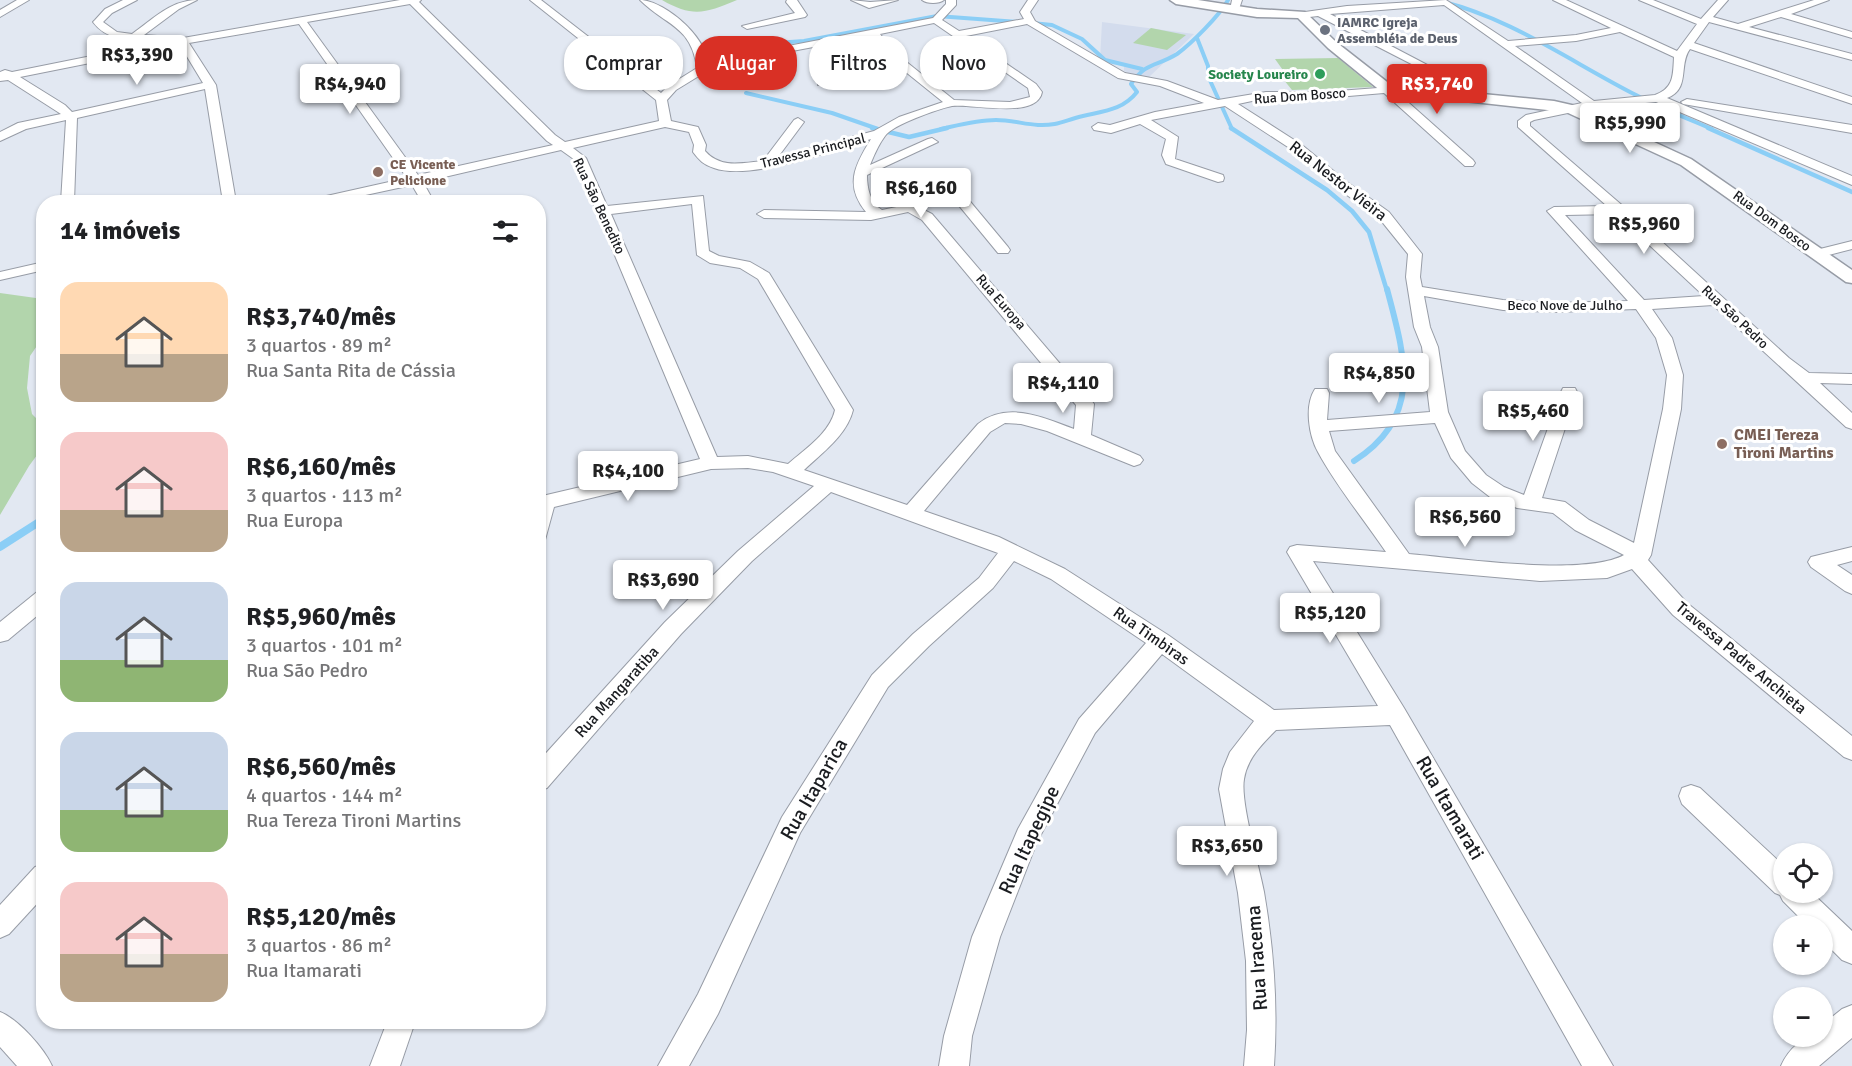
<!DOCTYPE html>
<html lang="pt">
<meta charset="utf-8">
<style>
:root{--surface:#fff;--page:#f6f6f6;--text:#202124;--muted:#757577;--accent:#d93025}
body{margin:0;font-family:Signika,sans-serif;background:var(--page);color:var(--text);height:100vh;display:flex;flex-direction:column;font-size:22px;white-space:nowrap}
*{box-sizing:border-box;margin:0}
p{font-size:20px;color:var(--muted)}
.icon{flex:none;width:33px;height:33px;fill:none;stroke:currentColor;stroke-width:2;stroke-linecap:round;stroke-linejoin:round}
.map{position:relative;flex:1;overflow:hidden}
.panel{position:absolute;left:36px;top:195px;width:510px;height:834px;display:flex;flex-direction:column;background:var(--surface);border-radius:24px;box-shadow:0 2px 4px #0004}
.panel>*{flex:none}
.banner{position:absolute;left:564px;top:36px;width:570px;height:54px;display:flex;gap:12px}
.buttons{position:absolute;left:1773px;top:843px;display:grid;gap:12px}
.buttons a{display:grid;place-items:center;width:60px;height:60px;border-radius:50%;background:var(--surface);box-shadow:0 2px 4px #0004;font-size:30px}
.price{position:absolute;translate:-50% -51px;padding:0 14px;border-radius:6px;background:#fff;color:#222;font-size:20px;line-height:39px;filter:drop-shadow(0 2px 3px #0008)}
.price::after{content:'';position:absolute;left:50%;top:36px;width:18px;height:14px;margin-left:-9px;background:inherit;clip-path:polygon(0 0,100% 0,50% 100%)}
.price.on{background:var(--accent);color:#fff}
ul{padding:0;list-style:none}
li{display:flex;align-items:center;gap:18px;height:150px;padding:0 24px}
li span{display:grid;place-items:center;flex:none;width:168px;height:120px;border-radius:18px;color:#555}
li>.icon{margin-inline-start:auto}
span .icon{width:72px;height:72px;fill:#fffc;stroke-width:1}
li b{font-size:26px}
h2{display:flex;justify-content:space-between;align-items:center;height:72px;padding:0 24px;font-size:26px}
.pill{padding:0 21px;border-radius:24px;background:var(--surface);box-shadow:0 2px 4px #0004;font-size:21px;line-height:54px}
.pill.on{background:var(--accent);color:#fff}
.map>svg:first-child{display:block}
.built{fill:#d3dced}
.green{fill:#b2d5ac}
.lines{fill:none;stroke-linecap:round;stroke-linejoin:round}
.stream-far3{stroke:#8bcef6;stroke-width:4}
.stream-far2{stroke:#8bcef6;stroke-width:4.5}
.stream-far1{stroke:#8bcef6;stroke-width:6}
.stream{stroke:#8bcef6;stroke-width:8}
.minor-casing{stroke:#979ca6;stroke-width:2}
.tertiary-casing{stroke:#979ca6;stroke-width:3}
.minor{fill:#fff;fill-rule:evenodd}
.tertiary{fill:#fff;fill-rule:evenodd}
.worship-dot{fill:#6b7280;stroke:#fff;stroke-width:2}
.leisure-dot{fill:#2e9e5b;stroke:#fff;stroke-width:2}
.education-dot{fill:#8d6e63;stroke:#fff;stroke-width:2}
.labels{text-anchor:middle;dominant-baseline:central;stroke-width:6;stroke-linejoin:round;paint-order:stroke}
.far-worship-label{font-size:14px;font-weight:bold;fill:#5b616d;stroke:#fff;text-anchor:start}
.far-leisure-label{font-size:14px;font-weight:bold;fill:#27864d;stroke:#fff;text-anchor:end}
.far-street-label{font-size:14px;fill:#1a1c20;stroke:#fff}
.far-education-label{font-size:14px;font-weight:bold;fill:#785e54;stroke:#fff;text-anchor:start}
.street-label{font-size:16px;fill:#1a1c20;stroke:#fff}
.education-label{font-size:16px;font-weight:bold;fill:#785e54;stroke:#fff;text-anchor:start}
.near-street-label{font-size:20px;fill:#1a1c20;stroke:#fff}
</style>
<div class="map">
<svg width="1852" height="1066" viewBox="0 0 1852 1066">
<rect width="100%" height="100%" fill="#e2e8f2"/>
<polygon class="built" points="1102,22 1194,34 1149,77 1136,76 1124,71 1124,65 1107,64 1100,60"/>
<g class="green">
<path d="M662,0H737C706,13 693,18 662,0Z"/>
<polygon points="1151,28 1186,35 1167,50 1133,43"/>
<polygon points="1338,58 1373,87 1292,90 1279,74 1285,73 1275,59"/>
<polygon points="0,293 43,299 43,337 30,356 27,388 32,414 43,425 43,447 29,466 0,515"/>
</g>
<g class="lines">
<g class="stream-far3">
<path d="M1436,0C1508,16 1571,62 1636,95C1660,108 1686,118 1712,129"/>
<polyline points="1032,23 1052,25 1082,39 1105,60 1142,69"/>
<polyline points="1197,38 1208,66 1208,76 1232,129"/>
<polyline points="726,43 750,45 804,41 937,16 1018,22"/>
<polyline points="746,93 832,113 878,129"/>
<path d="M941,129C959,125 977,120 996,120C1010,120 1024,124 1038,125C1058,126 1065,120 1083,116C1104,111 1123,110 1137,92L1131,84C1147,61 1156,67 1177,54C1191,44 1220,15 1228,0"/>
</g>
<g class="stream-far2">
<polyline points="872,128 909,137 947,128"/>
<polyline points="1231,128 1327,190 1352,211 1369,232 1387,291"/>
<polyline points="1708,128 1852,192"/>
</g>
<path class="stream-far1" d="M1354,461C1424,417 1405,357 1387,289"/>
<polyline class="stream" points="0,547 39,522"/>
<defs>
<g id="minor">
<polygon points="17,0 29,0 0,17 0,10"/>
<path d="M123,0H137L112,13L103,22L117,32L132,34C152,20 171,0 197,0L179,9L144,35L183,38L400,0H421L419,2L555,135L565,142L659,121L656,100L530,0H541L661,93L668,86L697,68C691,25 666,26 640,0C665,0 715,43 707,71L676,90L667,100L671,121L698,127L706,145L705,151C721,169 742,163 763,161L794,120L798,118L804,122L778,157L874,131L899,117L943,102L907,73L818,85V81L822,80L900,67L886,56L871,36L787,52L782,49L783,47L933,18L946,4V0H956V5L942,20L959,31L1024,19L1020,12L1028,0H1038L1030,12L1035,21L1125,73L1167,81L1218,100L1266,92H1325L1391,87L1473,160L1475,163L1473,166H1465L1384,93L1325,98H1266L1238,104L1302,145L1347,182L1389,212L1422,254L1420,277L1422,287L1503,300L1556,303L1628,301L1547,211L1554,207L1607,206L1518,127V121L1526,115L1582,103L1444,5L1330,14L1433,68V72L1429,73L1318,16L1301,18L1296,15L1298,13L1347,6L1446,0L1508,41L1576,35L1611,28L1553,0H1566L1677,51L1697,24L1639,0H1653L1701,19L1718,0H1728L1713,17L1738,24L1814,0H1829L1791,14L1852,32V38L1781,17L1749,27L1852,54V60L1709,22L1694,43L1852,97V104L1690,49C1678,65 1691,89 1667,98L1852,176V185L1656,102L1592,108L1534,120L1530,122V126L1624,207L1789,358L1809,373L1852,374V384L1820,383L1852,413V429L1846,427L1713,305L1652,309L1672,338L1683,375L1681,409L1651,555L1648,560L1687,603L1852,736V760L1844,757L1673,615L1632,569L1607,578L1540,581L1313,561L1404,708L1613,1066H1582L1390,725L1276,730C1262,744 1247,759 1244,779C1240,802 1259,865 1264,892C1274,950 1278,1007 1274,1066H1244L1247,1030L1246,961L1238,893L1219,789L1223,769L1230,752L1254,721L1162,654L1095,733L1037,842L1000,937L972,1036L969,1066H939L944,1036L972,937L1018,829L1079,719L1146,643L1051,579L1014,561L993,588L929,646L888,687L800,833L718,1014L689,1066H658L698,994L782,817L872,675L913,634L979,578L998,553L831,492L752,561L681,634L547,788L538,791V762L665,622L738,551L814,486L773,472L748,468L711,469L554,507L545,540L538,542V497L700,459L575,160L561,150L423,182L434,202H422L412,185L333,202H312L313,199L407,178L299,24L189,43L216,85L236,202H223L205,89L77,118L74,202H61L66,120L26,129L0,141V132L18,123L61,114L8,80L0,81V72L5,70L12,72L166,41C140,40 110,45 93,22L95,20L105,9ZM410,4L547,141L553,145L418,175L307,22ZM934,23L1028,88L1030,97L1010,102L954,100L894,52L880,34ZM1027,24L1118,78L1160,86L1204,103L1155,112L1110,125L1098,123L1092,127L1094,130L1111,133L1140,124L1166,139L1162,155L1166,164L1218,182L1223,181L1224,178L1223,175L1175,159L1178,137L1151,120L1225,106L1294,151L1337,188L1379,218L1408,254L1406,277L1414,327L1422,347L1430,412L1327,420L1329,393L1327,389H1315C1304,406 1309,436 1318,452C1335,484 1365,521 1386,552L1297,545L1290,547L1287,552L1378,706L1274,710L1168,635L1065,569L999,537L924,511L990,432L1005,423L1021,424L1047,431L1134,466L1140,464L1143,460L1140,456L1091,435L1094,404L1091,400L932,214L920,208L947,191L998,253H1008L1010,250L1008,247L953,181H943L906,205L882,210C870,203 867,188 867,175L938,142L932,138L928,139L870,165C874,155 879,144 885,136C892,125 938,109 952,106C972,103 1037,120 1042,92L1036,84L966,36ZM1620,32L1674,57C1673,75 1674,88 1655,95L1594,101L1515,46L1576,41ZM180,45L203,83L72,112L65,105L20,77ZM665,127L689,132L694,145L693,152C699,160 704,165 714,168C751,181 833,150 871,139C855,165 844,185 866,212L764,210L757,214L764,218L871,220L908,212L922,220L1076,405L1074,429C1043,417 1007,401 978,424L907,505L804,470C822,453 847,435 853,410L769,273L750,262L719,256L709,251L703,196L607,206L586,158L573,148ZM692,204L697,255L710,263L740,268L758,279L835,410C830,433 805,449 788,464L748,456L717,457L611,214ZM1616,214L1704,296L1644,300L1565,215ZM1424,296L1503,310L1556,312L1636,309L1656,338L1667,375L1663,409L1634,543L1589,520L1565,502L1542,498L1577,392L1575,388H1563L1561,392L1524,495L1504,487L1486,475L1465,451L1448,412L1438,347L1430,327ZM1435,423L1451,458L1472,483L1490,497L1517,508L1553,513L1575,530L1624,555C1584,577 1458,558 1409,554L1335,451L1329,431Z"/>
<polygon points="787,0 797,0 807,15 805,17 747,29 742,26 795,13 786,2"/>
<polygon points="851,0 870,2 898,0 869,8"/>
<path d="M922,0H944C939,4 927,4 922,0Z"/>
<polygon points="1232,0 1242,0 1238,12 1230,10"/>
<polygon points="1687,99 1852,125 1852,133 1683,104 1681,102"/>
<polygon points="1852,241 1852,249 1817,258 1810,254 1812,251"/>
<polygon points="44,262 44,270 0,280 0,272"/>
<polygon points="1852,547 1852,561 1837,565 1852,575 1852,594 1845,591 1811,567 1808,562 1811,557"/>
<polygon points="44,590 44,610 8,640 0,642 0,622 37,592"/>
<polygon points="1691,785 1700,788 1784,866 1784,892 1811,892 1852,931 1852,964 1842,960 1822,940 1822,926 1808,926 1783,901 1780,895 1775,893 1682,804 1679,796 1682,788"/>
<polygon points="44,864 44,896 9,934 0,938 0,905 35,867"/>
<path d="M1852,1005V1038L1819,1066H1781C1789,1048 1803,1036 1822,1036V1025L1842,1009Z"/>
<path d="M0,1012C18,1019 44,1048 52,1066H17L0,1047Z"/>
<polygon points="387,1022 415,1022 400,1066 370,1066"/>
</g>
<polygon id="tertiary" points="1170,0 1198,0 1257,9 1305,12 1336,42 1391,85 1554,101 1576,106 1691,159 1852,270 1852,283 1846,282 1681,165 1566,112 1382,92 1328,48 1298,18 1257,17 1176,4"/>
</defs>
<use href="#minor" class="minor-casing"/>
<use href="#tertiary" class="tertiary-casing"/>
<use href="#minor" class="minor"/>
<use href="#tertiary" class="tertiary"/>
</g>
<circle class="worship-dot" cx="1325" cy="30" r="6"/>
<circle class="leisure-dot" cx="1320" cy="74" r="6"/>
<g class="education-dot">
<circle cx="378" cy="172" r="6"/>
<circle cx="1722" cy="444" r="6"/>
</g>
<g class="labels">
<g class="far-worship-label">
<text x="1337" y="22">IAMRC Igreja<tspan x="1337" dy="16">Assembléia de Deus</tspan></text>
</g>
<g class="far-leisure-label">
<text x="1308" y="74">Society Loureiro</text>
</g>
<g class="far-street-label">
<text transform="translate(1300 96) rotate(-4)">Rua Dom Bosco</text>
<text transform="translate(813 151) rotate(-14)">Travessa Principal</text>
<text transform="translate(599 206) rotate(65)">Rua São Benedito</text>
<text transform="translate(1772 221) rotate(36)">Rua Dom Bosco</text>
<text transform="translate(1001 302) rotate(49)">Rua Europa</text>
<text x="1565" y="305">Beco Nove de Julho</text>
<text transform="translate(1735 317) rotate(43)">Rua São Pedro</text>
</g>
<g class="far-education-label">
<text x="390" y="164">CE Vicente<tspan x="390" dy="16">Pelicione</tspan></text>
</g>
<g class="street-label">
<text transform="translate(1338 181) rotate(38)">Rua Nestor Vieira</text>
<text transform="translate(1151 636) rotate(35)">Rua Timbiras</text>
<text transform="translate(1741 658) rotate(40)">Travessa Padre Anchieta</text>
<text transform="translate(617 692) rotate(-48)">Rua Mangaratiba</text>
</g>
<g class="education-label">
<text x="1734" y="435">CMEI Tereza<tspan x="1734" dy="18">Tironi Martins</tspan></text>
</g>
<g class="near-street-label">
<text transform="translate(814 789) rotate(-60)">Rua Itaparica</text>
<text transform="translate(1450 808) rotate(60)">Rua Itamarati</text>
<text transform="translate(1029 840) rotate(-65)">Rua Itapegipe</text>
<text transform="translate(1257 958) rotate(-94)">Rua Iracema</text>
</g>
</g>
</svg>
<div class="buttons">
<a><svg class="icon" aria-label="locate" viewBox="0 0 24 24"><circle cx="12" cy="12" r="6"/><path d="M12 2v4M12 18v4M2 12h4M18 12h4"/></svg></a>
<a>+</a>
<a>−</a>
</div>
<b class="price" style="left:137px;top:86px">R$3,390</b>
<b class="price" style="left:350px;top:115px">R$4,940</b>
<b class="price on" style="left:1437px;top:115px">R$3,740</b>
<b class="price" style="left:1630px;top:154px">R$5,990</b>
<b class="price" style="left:921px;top:219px">R$6,160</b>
<b class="price" style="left:1644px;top:255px">R$5,960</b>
<b class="price" style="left:1379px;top:404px">R$4,850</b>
<b class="price" style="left:1063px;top:414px">R$4,110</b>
<b class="price" style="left:1533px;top:442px">R$5,460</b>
<b class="price" style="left:628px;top:502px">R$4,100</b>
<b class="price" style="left:1465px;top:548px">R$6,560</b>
<b class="price" style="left:663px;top:611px">R$3,690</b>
<b class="price" style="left:1330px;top:644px">R$5,120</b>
<b class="price" style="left:1227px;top:877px">R$3,650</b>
<div class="banner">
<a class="pill">Comprar</a>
<a class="pill on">Alugar</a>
<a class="pill">Filtros</a>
<a class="pill">Novo</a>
</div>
<section class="panel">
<h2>14 imóveis<svg class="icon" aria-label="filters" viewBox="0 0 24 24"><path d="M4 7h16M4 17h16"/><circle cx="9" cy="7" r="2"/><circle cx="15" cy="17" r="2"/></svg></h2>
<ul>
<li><span style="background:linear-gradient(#ffd9b3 60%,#b9a48a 0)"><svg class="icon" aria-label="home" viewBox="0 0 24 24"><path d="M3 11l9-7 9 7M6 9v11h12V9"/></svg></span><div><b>R$3,740/mês</b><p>3 quartos · 89 m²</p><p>Rua Santa Rita de Cássia</p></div></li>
<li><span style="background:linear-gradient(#f6c9c9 65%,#b9a48a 0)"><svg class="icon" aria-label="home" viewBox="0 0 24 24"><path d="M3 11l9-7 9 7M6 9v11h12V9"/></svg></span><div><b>R$6,160/mês</b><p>3 quartos · 113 m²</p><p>Rua Europa</p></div></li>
<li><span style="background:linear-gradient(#c9d6e8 65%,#8fb573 0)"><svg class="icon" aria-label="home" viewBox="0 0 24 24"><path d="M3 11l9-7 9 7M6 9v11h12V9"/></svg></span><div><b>R$5,960/mês</b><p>3 quartos · 101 m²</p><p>Rua São Pedro</p></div></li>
<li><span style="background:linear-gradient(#c9d6e8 65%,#8fb573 0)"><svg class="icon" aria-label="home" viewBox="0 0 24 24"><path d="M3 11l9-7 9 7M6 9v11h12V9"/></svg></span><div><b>R$6,560/mês</b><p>4 quartos · 144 m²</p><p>Rua Tereza Tironi Martins</p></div></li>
<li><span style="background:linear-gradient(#f6c9c9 60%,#b9a48a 0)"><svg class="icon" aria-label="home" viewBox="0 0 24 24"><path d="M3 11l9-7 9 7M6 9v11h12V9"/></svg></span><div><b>R$5,120/mês</b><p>3 quartos · 86 m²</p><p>Rua Itamarati</p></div></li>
</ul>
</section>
</div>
